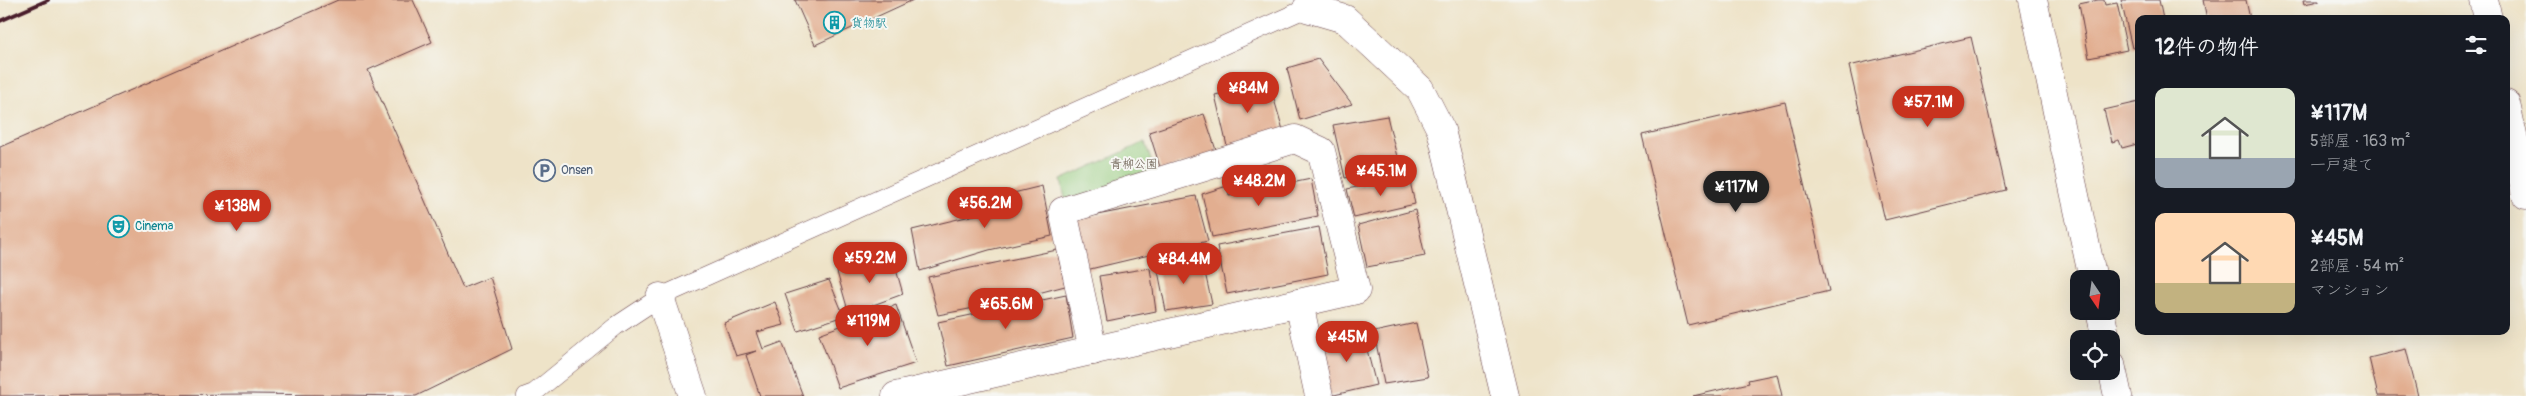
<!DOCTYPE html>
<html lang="ja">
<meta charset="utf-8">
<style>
:root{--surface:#171b24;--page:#20242c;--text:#f1f3f6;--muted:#9ea1a6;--accent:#c8321e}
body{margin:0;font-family:Pangolin,"Klee One",sans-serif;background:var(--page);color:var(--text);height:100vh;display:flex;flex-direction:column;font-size:19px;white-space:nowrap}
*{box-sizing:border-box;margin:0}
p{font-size:16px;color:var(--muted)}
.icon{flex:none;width:28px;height:28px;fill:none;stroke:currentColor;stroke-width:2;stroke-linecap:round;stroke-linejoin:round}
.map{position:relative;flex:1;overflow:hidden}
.sheet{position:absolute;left:2135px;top:15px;width:375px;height:320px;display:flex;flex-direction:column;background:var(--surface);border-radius:10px;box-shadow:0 5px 20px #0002}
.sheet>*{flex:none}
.needle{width:32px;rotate:167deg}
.controls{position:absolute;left:2070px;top:270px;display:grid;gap:10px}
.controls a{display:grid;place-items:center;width:50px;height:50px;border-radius:10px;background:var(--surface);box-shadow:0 5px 20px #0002;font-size:25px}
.price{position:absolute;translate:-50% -42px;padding:0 11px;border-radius:18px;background:var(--accent);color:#fff;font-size:16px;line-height:32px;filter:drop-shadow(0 1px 2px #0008)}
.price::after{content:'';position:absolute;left:50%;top:30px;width:15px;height:11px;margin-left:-8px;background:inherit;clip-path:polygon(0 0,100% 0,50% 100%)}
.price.selected{background:#222;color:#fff}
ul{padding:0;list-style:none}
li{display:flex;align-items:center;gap:15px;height:125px;padding:0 20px}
li span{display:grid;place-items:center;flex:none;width:140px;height:100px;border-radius:10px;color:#555}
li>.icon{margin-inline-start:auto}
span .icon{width:60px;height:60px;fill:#fffc;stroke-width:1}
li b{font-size:21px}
h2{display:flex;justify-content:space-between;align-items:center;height:60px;padding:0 20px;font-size:21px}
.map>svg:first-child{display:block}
.green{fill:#95cb7d;stroke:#707554}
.building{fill:#e2ae90}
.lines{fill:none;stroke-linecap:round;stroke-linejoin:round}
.lane-casing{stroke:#633c43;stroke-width:19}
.street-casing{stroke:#633c43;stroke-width:29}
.secondary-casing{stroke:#633c43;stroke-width:29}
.lane{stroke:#fff;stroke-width:18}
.street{stroke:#fff;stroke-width:28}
.secondary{stroke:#fff;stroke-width:28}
.rail{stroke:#4a1f2b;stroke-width:4}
.labels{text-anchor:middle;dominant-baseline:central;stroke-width:4;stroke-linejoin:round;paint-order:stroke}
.culture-label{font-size:12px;fill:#0d838f;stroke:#f6f6f2;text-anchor:start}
.park-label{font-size:12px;fill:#605344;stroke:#f6f6f2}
.service-label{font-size:12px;fill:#4e5e75;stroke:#f6f6f2;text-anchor:start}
</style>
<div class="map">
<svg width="2526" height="396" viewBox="0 0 2526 396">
<rect width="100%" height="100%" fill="#f6f6f2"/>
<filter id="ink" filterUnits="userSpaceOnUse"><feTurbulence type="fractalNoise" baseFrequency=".02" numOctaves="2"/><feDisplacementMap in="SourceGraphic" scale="10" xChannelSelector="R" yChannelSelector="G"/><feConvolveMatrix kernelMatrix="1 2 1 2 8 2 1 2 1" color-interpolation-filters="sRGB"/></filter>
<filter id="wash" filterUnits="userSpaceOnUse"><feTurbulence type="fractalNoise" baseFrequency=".0096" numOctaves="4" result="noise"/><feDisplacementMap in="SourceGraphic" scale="20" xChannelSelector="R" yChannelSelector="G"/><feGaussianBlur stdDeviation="1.12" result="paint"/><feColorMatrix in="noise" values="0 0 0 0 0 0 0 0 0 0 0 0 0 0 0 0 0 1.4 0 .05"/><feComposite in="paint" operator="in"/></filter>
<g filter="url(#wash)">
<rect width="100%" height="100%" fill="#eee3c8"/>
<polygon class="green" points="1145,142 1155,173 1066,203 1061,180"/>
<g id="blocks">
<g class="building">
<polygon points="338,0 413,0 432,42 368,70 463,288 490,277 512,349 416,396 249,394 0,396 0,147"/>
<polygon points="795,0 913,0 815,45"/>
<polygon points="2098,0 2104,0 2105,5 2117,3 2127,50 2089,58 2079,4"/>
<polygon points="2121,0 2159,0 2163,19 2139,19 2139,47 2132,48"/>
<polygon points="2203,0 2246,0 2250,19 2207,19"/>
<polygon points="2303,0 2319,0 2319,1 2304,4"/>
<polygon points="1971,37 2006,190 1885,220 1849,66"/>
<polygon points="1318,59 1352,104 1300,120 1287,68"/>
<polygon points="1269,82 1283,130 1227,146 1215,95"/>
<polygon points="1785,102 1829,291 1688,325 1642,135"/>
<polygon points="2139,102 2137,144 2122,148 2119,140 2112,142 2104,110"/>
<polygon points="1204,114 1217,153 1161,170 1149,132"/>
<polygon points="1387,116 1399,165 1345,178 1333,125"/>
<polygon points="1409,177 1415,204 1354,218 1347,189"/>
<polygon points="1311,179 1318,216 1212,237 1202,194 1227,186 1229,196"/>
<polygon points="1042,186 1052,236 989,250 920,271 912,230 983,213 981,201"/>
<polygon points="1196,196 1208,241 1086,270 1076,219"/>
<polygon points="1415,210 1425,256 1367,267 1358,225"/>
<polygon points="1319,227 1328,274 1227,294 1217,246"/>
<polygon points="1057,250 1065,286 1000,303 938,315 928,277"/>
<polygon points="892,255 903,294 849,314 837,272"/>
<polygon points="1202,259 1212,304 1166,311 1157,266"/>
<polygon points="1150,268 1156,311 1107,321 1099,276"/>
<polygon points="829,280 844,316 798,331 785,294"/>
<polygon points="1066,295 1073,338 948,366 938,322"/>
<polygon points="775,302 784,325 757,332 763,349 782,342 803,396 760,396 746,355 756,351 736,356 724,323"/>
<polygon points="896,305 916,363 838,388 819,334"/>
<polygon points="1416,323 1428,377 1384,384 1374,332"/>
<polygon points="1362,330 1376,385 1330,396 1318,341"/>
<polygon points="2406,349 2418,396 2378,396 2369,358"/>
<polygon points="1777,374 1782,396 1693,396 1749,383 1748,380"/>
</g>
</g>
</g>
<g filter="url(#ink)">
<use href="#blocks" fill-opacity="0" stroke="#633c43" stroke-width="1"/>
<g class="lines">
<defs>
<polyline id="lane" points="526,396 534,393 616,326 660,297 1307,8"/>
<g id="street">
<polyline points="2033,0 2093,279"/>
<polyline points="1307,8 1345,19 1420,89 1441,130 1505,396"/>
<polyline points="660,297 693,396"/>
<polyline points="2100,311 2106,339"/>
<polyline points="1093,351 1063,211 1295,139 1321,151 1356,290 1299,303"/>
<polyline points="2111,364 2118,396"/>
<polyline points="896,396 1299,303 1319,396"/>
</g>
<g id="secondary">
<polyline points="2484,0 2488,19"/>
<polyline points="2506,104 2526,195"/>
</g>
</defs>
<use href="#lane" class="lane-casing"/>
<use href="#street" class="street-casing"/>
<use href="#secondary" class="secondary-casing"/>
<use href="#lane" class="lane"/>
<use href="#street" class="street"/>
<use href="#secondary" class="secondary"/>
<polyline class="rail" points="0,21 48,0"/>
</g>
</g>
<defs>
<symbol id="building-ring" viewBox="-11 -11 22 22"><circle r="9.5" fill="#f6f6f2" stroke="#0f9aa8" stroke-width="1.5"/><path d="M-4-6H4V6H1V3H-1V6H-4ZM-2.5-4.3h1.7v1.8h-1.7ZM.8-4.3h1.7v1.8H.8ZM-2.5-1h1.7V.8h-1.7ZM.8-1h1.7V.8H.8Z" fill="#0f9aa8"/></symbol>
<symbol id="parking-ring" viewBox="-11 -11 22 22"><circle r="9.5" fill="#f6f6f2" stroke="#5c6f8a" stroke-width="1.5"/><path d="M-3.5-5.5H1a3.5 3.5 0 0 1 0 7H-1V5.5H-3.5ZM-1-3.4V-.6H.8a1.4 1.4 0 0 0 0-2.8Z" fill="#5c6f8a"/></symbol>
<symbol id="theatre-ring" viewBox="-11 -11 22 22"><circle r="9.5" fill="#f6f6f2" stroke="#0f9aa8" stroke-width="1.5"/><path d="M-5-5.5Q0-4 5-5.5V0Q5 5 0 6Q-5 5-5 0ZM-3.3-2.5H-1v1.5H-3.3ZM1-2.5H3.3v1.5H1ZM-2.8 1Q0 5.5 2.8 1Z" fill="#0f9aa8"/></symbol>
</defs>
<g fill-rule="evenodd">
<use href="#building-ring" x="822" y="10" width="25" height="25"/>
<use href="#parking-ring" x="532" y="158" width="25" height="25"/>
<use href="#theatre-ring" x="106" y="214" width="25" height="25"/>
</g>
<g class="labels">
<g class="culture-label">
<text x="851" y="23">貨物駅</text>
<text x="135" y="226">Cinema</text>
</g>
<g class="park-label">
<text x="1134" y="164">青柳公園</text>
</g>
<g class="service-label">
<text x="561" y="170">Onsen</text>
</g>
</g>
</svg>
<div class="controls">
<a><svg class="needle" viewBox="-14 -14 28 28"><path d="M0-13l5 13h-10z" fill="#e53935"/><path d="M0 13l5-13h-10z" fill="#9ea1a6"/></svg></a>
<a><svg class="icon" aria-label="locate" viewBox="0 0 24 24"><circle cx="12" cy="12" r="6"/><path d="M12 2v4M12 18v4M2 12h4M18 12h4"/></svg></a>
</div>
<b class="price" style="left:1248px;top:114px">¥84M</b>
<b class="price" style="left:1928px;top:128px">¥57.1M</b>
<b class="price" style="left:1381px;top:197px">¥45.1M</b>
<b class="price" style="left:1259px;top:207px">¥48.2M</b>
<b class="price selected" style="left:1736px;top:213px">¥117M</b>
<b class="price" style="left:985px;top:229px">¥56.2M</b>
<b class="price" style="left:237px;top:232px">¥138M</b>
<b class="price" style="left:870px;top:284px">¥59.2M</b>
<b class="price" style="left:1184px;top:285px">¥84.4M</b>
<b class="price" style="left:1006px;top:330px">¥65.6M</b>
<b class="price" style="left:868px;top:347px">¥119M</b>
<b class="price" style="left:1347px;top:363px">¥45M</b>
<section class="sheet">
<h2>12件の物件<svg class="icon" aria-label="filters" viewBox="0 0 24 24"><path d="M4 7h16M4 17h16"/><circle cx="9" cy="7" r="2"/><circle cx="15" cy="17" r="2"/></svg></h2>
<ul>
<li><span style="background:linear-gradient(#dfe7d0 70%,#9aa5b1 0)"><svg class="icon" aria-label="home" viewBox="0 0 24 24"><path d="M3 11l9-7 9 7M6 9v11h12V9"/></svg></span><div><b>¥117M</b><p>5部屋 · 163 m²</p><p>一戸建て</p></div></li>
<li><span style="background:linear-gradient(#ffd9b3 70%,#c2b280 0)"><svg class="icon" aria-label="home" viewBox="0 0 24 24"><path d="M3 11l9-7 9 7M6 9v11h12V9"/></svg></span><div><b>¥45M</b><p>2部屋 · 54 m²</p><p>マンション</p></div></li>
</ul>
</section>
</div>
